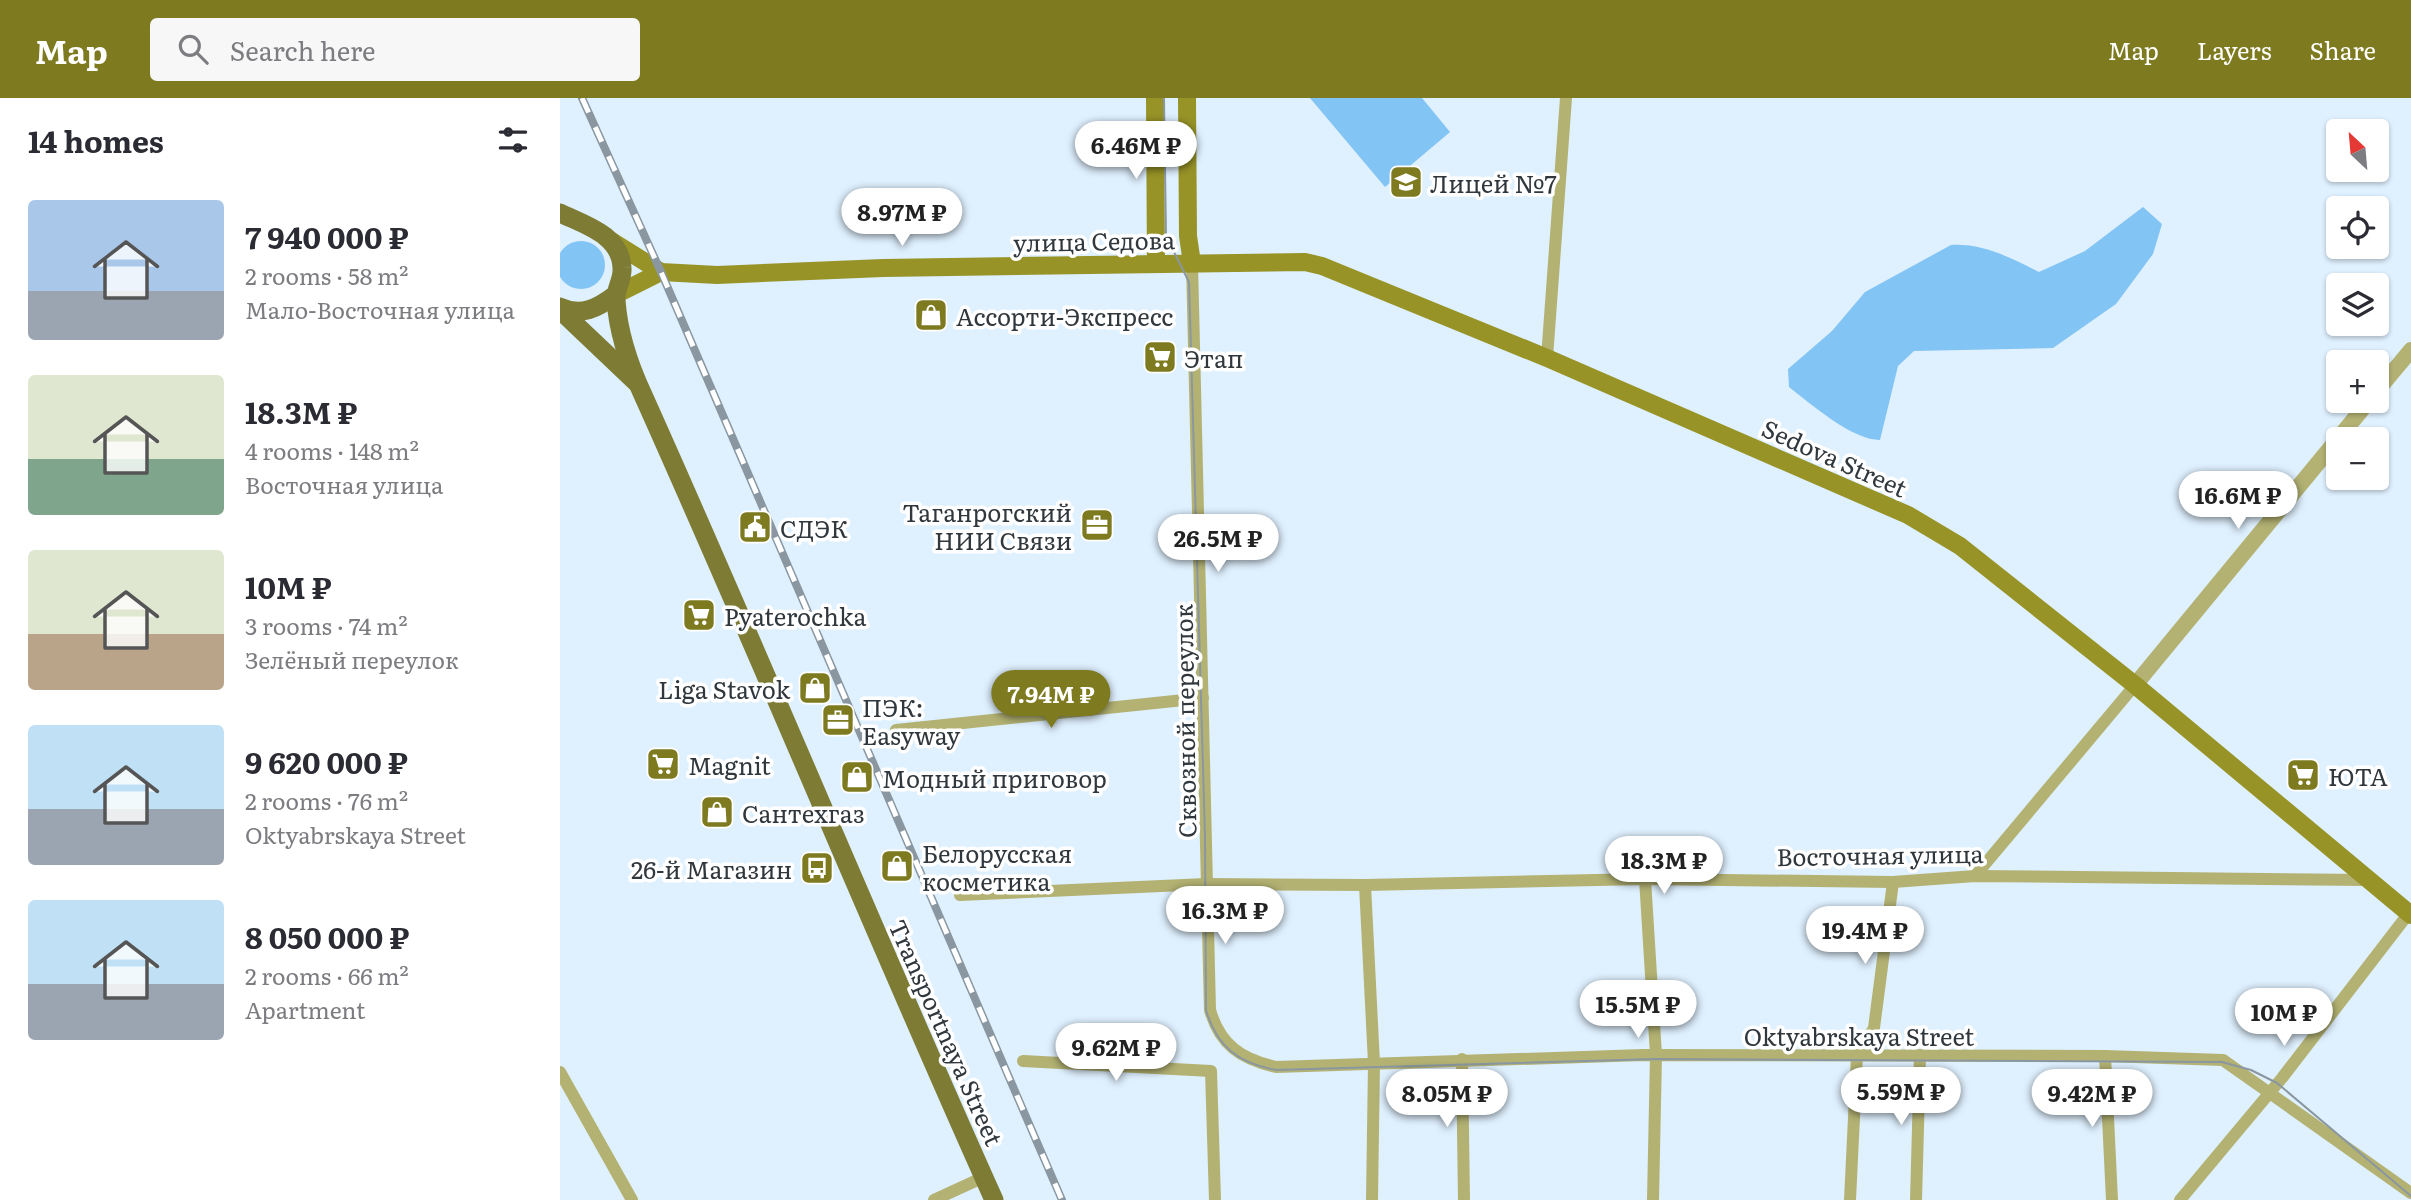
<!DOCTYPE html>
<meta charset="utf-8">
<style>
:root{--surface:#fff;--page:#f7f7f7;--text:#2b2b33;--muted:#7c7c81;--accent:#7d7a20}
body{margin:0;font-family:Literata,serif;background:var(--page);color:var(--text);height:100vh;display:flex;flex-direction:column;font-size:26px;white-space:nowrap}
*{box-sizing:border-box;margin:0}
p{font-size:23px;color:var(--muted)}
.icon{flex:none;width:38px;height:38px;fill:none;stroke:currentColor;stroke-width:2;stroke-linecap:round;stroke-linejoin:round}
.map{position:relative;flex:1;overflow:hidden}
.side{display:flex;flex-direction:column;background:var(--surface);width:560px}
.side>*{flex:none}
.needle{width:46px;rotate:334deg}
.fabs{position:absolute;left:1766px;top:21px;display:grid;gap:14px}
.fabs a{display:grid;place-items:center;width:63px;height:63px;border-radius:7px;background:var(--surface);box-shadow:0 2px 5px #0004;font-size:35px}
.price{position:absolute;translate:-50% -60px;padding:0 16px;border-radius:24px;background:#fff;color:#222;font-size:23px;line-height:46px;filter:drop-shadow(0 2px 4px #0008)}
.price::after{content:'';position:absolute;left:50%;top:42px;width:21px;height:16px;margin-left:-10px;background:inherit;clip-path:polygon(0 0,100% 0,50% 100%)}
.price.on{background:var(--accent);color:#fff}
ul{padding:0;list-style:none}
li{display:flex;align-items:center;gap:21px;height:175px;padding:0 28px}
li span{display:grid;place-items:center;flex:none;width:196px;height:140px;border-radius:7px;color:#555}
li>.icon{margin-inline-start:auto}
span .icon{width:84px;height:84px;fill:#fffc;stroke-width:1}
li b{font-size:30px}
h2{display:flex;justify-content:space-between;align-items:center;height:84px;padding:0 28px;font-size:30px}
header{display:flex;align-items:center;gap:42px;box-sizing:border-box;height:98px;padding:0 35px;background:var(--accent);color:#fff}
header strong{font-size:33px}
nav{display:flex;gap:38px;margin-inline-start:auto;font-size:24px}
.search{width:490px;height:63px;background:var(--page);display:flex;align-items:center;gap:18px;box-sizing:border-box;padding:0 24px;border-radius:7px;color:var(--muted);font-size:26px}
main{display:flex;flex:1;min-height:0}
.map>svg:first-child{display:block}
.green{fill:#82c4f4}
.lines{fill:none;stroke-linecap:round;stroke-linejoin:round}
.minor{stroke:#b3b273;stroke-width:12}
.tertiary{stroke:#b3b273;stroke-width:16}
.secondary{stroke:#979327;stroke-width:18}
.primary{stroke:#7e7c34;stroke-width:19}
.tram{stroke:#8a97a0;stroke-width:2}
.rail-casing{stroke:#8a97a0;stroke-width:8}
.rail{stroke:#fff;stroke-width:5;stroke-dasharray:16;stroke-linecap:butt}
.labels{text-anchor:middle;dominant-baseline:central;stroke-width:7;stroke-linejoin:round;paint-order:stroke}
.poi-label{font-size:24px;fill:#31383d;stroke:#fff;text-anchor:start}
.street-label{font-size:24px;fill:#31383d;stroke:#fff}
</style>
<header>
<strong>Map</strong>
<div class="search"><svg class="icon" aria-label="search" viewBox="0 0 24 24"><circle cx="10" cy="10" r="6"/><path d="M15 15l6 6"/></svg>Search here</div>
<nav><a>Map</a><a>Layers</a><a>Share</a></nav>
</header>
<main>
<section class="side">
<h2>14 homes<svg class="icon" aria-label="filters" viewBox="0 0 24 24"><path d="M4 7h16M4 17h16"/><circle cx="9" cy="7" r="2"/><circle cx="15" cy="17" r="2"/></svg></h2>
<ul>
<li><span style="background:linear-gradient(#a9c7e8 65%,#9aa5b1 0)"><svg class="icon" aria-label="home" viewBox="0 0 24 24"><path d="M3 11l9-7 9 7M6 9v11h12V9"/></svg></span><div><b>7 940 000 ₽</b><p>2 rooms · 58 m²</p><p>Мало-Восточная улица</p></div></li>
<li><span style="background:linear-gradient(#dfe7d0 60%,#7fa58c 0)"><svg class="icon" aria-label="home" viewBox="0 0 24 24"><path d="M3 11l9-7 9 7M6 9v11h12V9"/></svg></span><div><b>18.3M ₽</b><p>4 rooms · 148 m²</p><p>Восточная улица</p></div></li>
<li><span style="background:linear-gradient(#dfe7d0 60%,#b9a48a 0)"><svg class="icon" aria-label="home" viewBox="0 0 24 24"><path d="M3 11l9-7 9 7M6 9v11h12V9"/></svg></span><div><b>10M ₽</b><p>3 rooms · 74 m²</p><p>Зелёный переулок</p></div></li>
<li><span style="background:linear-gradient(#bfe0f5 60%,#9aa5b1 0)"><svg class="icon" aria-label="home" viewBox="0 0 24 24"><path d="M3 11l9-7 9 7M6 9v11h12V9"/></svg></span><div><b>9 620 000 ₽</b><p>2 rooms · 76 m²</p><p>Oktyabrskaya Street</p></div></li>
<li><span style="background:linear-gradient(#bfe0f5 60%,#9aa5b1 0)"><svg class="icon" aria-label="home" viewBox="0 0 24 24"><path d="M3 11l9-7 9 7M6 9v11h12V9"/></svg></span><div><b>8 050 000 ₽</b><p>2 rooms · 66 m²</p><p>Apartment</p></div></li>
</ul>
</section>
<div class="map">
<svg width="1851" height="1102" viewBox="0 0 1851 1102">
<rect width="100%" height="100%" fill="#dff0fe"/>
<g class="green">
<polygon points="750,0 862,0 890,34 825,89"/>
<path d="M1583,109L1602,126L1593,156L1556,206L1493,250L1354,253L1338,268L1320,342C1292,342 1251,306 1229,289L1228,271L1272,233L1305,194L1391,147C1423,145 1451,160 1479,174L1525,153Z"/>
<circle cx="21" cy="167" r="24"/>
</g>
<g class="lines">
<g class="minor">
<path d="M632,165L650,912C660,947 681,961 716,969L1083,957L1545,958L1663,962L1851,1095"/>
<polyline points="987,260 1006,0"/>
<polyline points="336,632 643,600"/>
<polyline points="1415,778 1575,587"/>
<polyline points="1085,781 1096,957 1093,1102"/>
<polyline points="805,787 814,965 812,1102"/>
<polyline points="400,797 646,786 805,787 1085,781 1333,784 1415,778 1807,782"/>
<polyline points="1545,958 1552,1102"/>
<polyline points="902,961 904,1102"/>
<polyline points="463,963 651,973 655,1102"/>
<polyline points="0,974 72,1102"/>
<polyline points="374,1102 424,1079"/>
<polyline points="1290,1102 1297,958 1314,930 1333,784"/>
<polyline points="1356,1102 1360,957"/>
<polyline points="1620,1102 1722,980 1849,815"/>
</g>
<g class="tertiary">
<polyline points="1816,294 1851,252"/>
<polyline points="1575,587 1809,303"/>
</g>
<g class="secondary">
<polyline points="595,0 596,166"/>
<polyline points="627,0 628,138 632,165"/>
<polyline points="50,142 101,174 157,177 323,170 745,164 762,168 987,260 1348,417 1400,448 1575,587 1851,817"/>
<polyline points="55,197 101,174"/>
</g>
<g class="primary">
<path d="M0,115C25,127 61,137 62,170C63,182 55,191 56,202C58,233 70,269 83,297C203,564 314,835 434,1102"/>
<path d="M0,209C21,219 38,210 55,197"/>
<polyline points="0,212 76,284"/>
</g>
<path class="tram" d="M604,0L606,138L629,184L645,739L646,912C657,949 678,965 716,972L1096,961L1662,964L1691,972L1717,985L1851,1098"/>
<defs>
<polyline id="rail" points="22,0 101,174 502,1102"/>
</defs>
<use href="#rail" class="rail-casing"/>
<use href="#rail" class="rail"/>
</g>
<defs>
<symbol id="university-square" viewBox="-11 -11 22 22"><rect x="-9" y="-9" width="18" height="18" rx="4" fill="#7d7a20" stroke="#fff"/><path d="M0-5L7-2L0 1L-7-2ZM-4 1L0 2.5L4 1V4Q0 6-4 4Z" fill="#fff"/></symbol>
<symbol id="shop-square" viewBox="-11 -11 22 22"><rect x="-9" y="-9" width="18" height="18" rx="4" fill="#7d7a20" stroke="#fff"/><path d="M-5-2.5h2.3a2.7 3.5 0 0 1 5.4 0H5L5.5 6h-11ZM-1.5-2.5h3a1.5 2.3 0 0 0-3 0Z" fill="#fff"/></symbol>
<symbol id="supermarket-square" viewBox="-11 -11 22 22"><rect x="-9" y="-9" width="18" height="18" rx="4" fill="#7d7a20" stroke="#fff"/><path d="M-6-5.5h2.5l.6 2H6L4.5 2H-2.5L-4.4-4H-6ZM-1.5 3.2a1.3 1.3 0 1 0 .1 0ZM3 3.2a1.3 1.3 0 1 0 .1 0Z" fill="#fff"/></symbol>
<symbol id="office-square" viewBox="-11 -11 22 22"><rect x="-9" y="-9" width="18" height="18" rx="4" fill="#7d7a20" stroke="#fff"/><path d="M-6-3h4V-5.5h4V-3h4V5H-6ZM-1-4.5V-3h2v-1.5ZM-6 0V1H6V0Z" fill="#fff"/></symbol>
<symbol id="civic-square" viewBox="-11 -11 22 22"><rect x="-9" y="-9" width="18" height="18" rx="4" fill="#7d7a20" stroke="#fff"/><path d="M-.6-6.5H3V-4.5H.6V-3L4-1V1h2V6H-6V1h2V-1L-.6-3ZM-1.2 2.5V6h2.4V2.5Z" fill="#fff"/></symbol>
<symbol id="bus-square" viewBox="-11 -11 22 22"><rect x="-9" y="-9" width="18" height="18" rx="4" fill="#7d7a20" stroke="#fff"/><path d="M-5-6H5V4H4V6H2V4H-2V6H-4V4H-5ZM-3.5-4V0h7V-4ZM-3.5 1.2v1.5H-2V1.2ZM2 1.2v1.5H3.5V1.2Z" fill="#fff"/></symbol>
</defs>
<g fill-rule="evenodd">
<use href="#university-square" x="827" y="65" width="38" height="38"/>
<use href="#shop-square" x="352" y="198" width="38" height="38"/>
<use href="#supermarket-square" x="581" y="240" width="38" height="38"/>
<use href="#office-square" x="518" y="408" width="38" height="38"/>
<use href="#civic-square" x="176" y="410" width="38" height="38"/>
<use href="#supermarket-square" x="120" y="498" width="38" height="38"/>
<use href="#shop-square" x="236" y="571" width="38" height="38"/>
<use href="#office-square" x="259" y="603" width="38" height="38"/>
<use href="#supermarket-square" x="84" y="647" width="38" height="38"/>
<use href="#supermarket-square" x="1724" y="658" width="38" height="38"/>
<use href="#shop-square" x="278" y="660" width="38" height="38"/>
<use href="#shop-square" x="138" y="695" width="38" height="38"/>
<use href="#shop-square" x="318" y="749" width="38" height="38"/>
<use href="#bus-square" x="238" y="751" width="38" height="38"/>
</g>
<g class="labels">
<g class="poi-label">
<text x="870" y="84">Лицей №7</text>
<text x="396" y="217">Ассорти-Экспресс</text>
<text x="624" y="259">Этап</text>
<text x="512" y="413" text-anchor="end">Таганрогский<tspan x="512" dy="28">НИИ Связи</tspan></text>
<text x="220" y="429">СДЭК</text>
<text x="164" y="517">Pyaterochka</text>
<text x="230" y="590" text-anchor="end">Liga Stavok</text>
<text x="302" y="608">ПЭК:<tspan x="302" dy="28">Easyway</tspan></text>
<text x="128" y="666">Magnit</text>
<text x="1768" y="677">ЮТА</text>
<text x="322" y="679">Модный приговор</text>
<text x="182" y="714">Сантехгаз</text>
<text x="362" y="754">Белорусская<tspan x="362" dy="28">косметика</tspan></text>
<text x="232" y="770" text-anchor="end">26-й Магазин</text>
</g>
<g class="street-label">
<text transform="translate(534 142) rotate(-1)">улица Седова</text>
<text transform="translate(1275 359) rotate(24)">Sedova Street</text>
<text transform="translate(624 623) rotate(-91)">Сквозной переулок</text>
<text transform="translate(1320 756) rotate(-1)">Восточная улица</text>
<text transform="translate(387 934) rotate(66)">Transportnaya Street</text>
<text x="1299" y="937">Oktyabrskaya Street</text>
</g>
</g>
</svg>
<div class="fabs">
<a><svg class="needle" viewBox="-14 -14 28 28"><path d="M0-13l5 13h-10z" fill="#e53935"/><path d="M0 13l5-13h-10z" fill="#7c7c81"/></svg></a>
<a><svg class="icon" aria-label="locate" viewBox="0 0 24 24"><circle cx="12" cy="12" r="6"/><path d="M12 2v4M12 18v4M2 12h4M18 12h4"/></svg></a>
<a><svg class="icon" aria-label="layers" viewBox="0 0 24 24"><path d="M12 4l9 5-9 5-9-5zM3 14l9 5 9-5"/></svg></a>
<a>+</a>
<a>−</a>
</div>
<b class="price" style="left:576px;top:83px">6.46M ₽</b>
<b class="price" style="left:342px;top:150px">8.97M ₽</b>
<b class="price" style="left:1678px;top:433px">16.6M ₽</b>
<b class="price" style="left:658px;top:476px">26.5M ₽</b>
<b class="price on" style="left:491px;top:632px">7.94M ₽</b>
<b class="price" style="left:1104px;top:798px">18.3M ₽</b>
<b class="price" style="left:665px;top:848px">16.3M ₽</b>
<b class="price" style="left:1305px;top:868px">19.4M ₽</b>
<b class="price" style="left:1078px;top:942px">15.5M ₽</b>
<b class="price" style="left:1724px;top:950px">10M ₽</b>
<b class="price" style="left:556px;top:985px">9.62M ₽</b>
<b class="price" style="left:1341px;top:1029px">5.59M ₽</b>
<b class="price" style="left:887px;top:1031px">8.05M ₽</b>
<b class="price" style="left:1532px;top:1031px">9.42M ₽</b>
</div>
</main>
